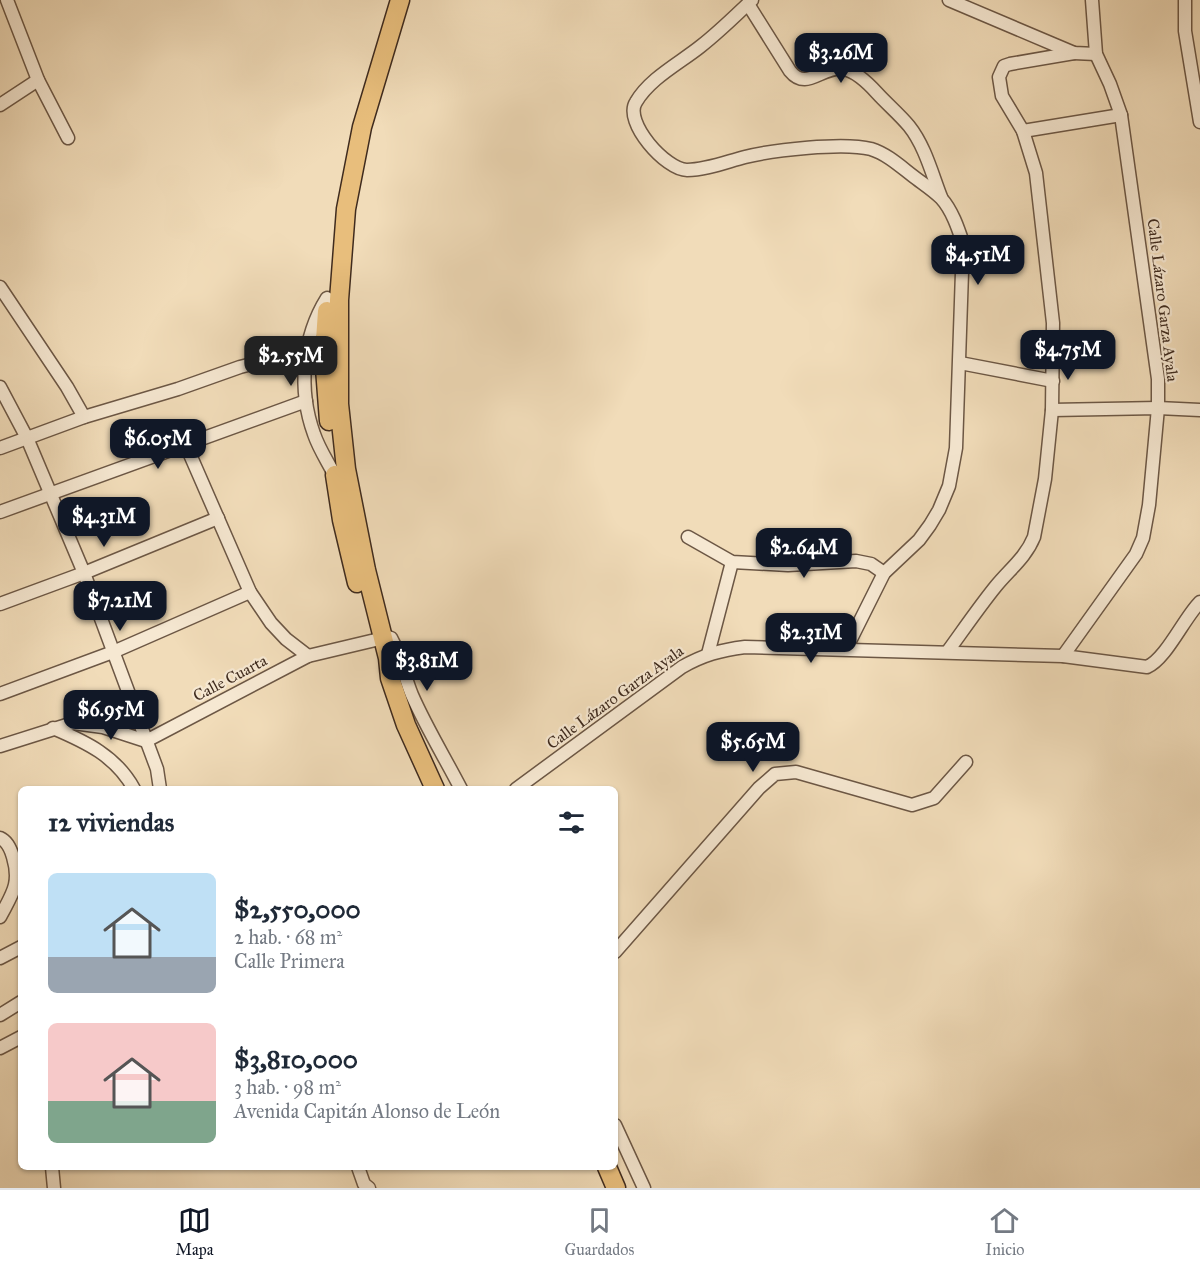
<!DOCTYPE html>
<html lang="es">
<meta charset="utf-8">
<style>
:root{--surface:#fff;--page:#f6f6f7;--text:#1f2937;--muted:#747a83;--line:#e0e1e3;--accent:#111827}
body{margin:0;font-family:"IM FELL Great Primer",serif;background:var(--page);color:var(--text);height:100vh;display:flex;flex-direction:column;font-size:22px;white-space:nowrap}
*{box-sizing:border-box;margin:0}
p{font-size:20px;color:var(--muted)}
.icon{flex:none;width:33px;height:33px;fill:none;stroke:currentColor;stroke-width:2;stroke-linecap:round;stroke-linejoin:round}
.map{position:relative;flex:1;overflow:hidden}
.side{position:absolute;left:18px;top:786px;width:600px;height:384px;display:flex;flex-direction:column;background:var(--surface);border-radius:9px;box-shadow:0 2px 4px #0004}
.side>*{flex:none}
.price{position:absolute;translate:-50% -51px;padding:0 14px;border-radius:12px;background:var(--accent);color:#fff;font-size:20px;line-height:39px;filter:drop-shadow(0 2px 3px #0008)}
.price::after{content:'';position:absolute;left:50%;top:36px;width:18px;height:14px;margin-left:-9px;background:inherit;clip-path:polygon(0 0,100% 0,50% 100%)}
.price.active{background:#222;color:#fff}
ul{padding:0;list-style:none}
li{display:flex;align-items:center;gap:18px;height:150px;padding:0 30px}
li span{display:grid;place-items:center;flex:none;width:168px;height:120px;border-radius:9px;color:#555}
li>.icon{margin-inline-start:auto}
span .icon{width:72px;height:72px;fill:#fffc;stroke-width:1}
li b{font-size:26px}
h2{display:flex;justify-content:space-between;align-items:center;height:72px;padding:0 30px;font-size:26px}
.menu{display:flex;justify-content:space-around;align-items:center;height:84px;border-top:2px solid var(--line);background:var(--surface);font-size:16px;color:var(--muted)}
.menu a{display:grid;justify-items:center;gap:3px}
.menu .active{color:var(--accent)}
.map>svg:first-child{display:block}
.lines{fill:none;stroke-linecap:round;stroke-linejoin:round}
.street-casing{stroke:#6c5745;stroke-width:15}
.primary-casing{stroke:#3f2b1e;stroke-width:21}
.street{stroke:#f6e8d2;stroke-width:12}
.primary{stroke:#e8be7c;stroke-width:18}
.labels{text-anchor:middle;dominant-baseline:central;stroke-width:4.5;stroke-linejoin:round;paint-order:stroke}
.street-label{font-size:16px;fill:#3f2b1e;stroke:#f6e8d2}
</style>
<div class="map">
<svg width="1200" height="1188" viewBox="0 0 1200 1188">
<rect width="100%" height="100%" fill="#f1dcb9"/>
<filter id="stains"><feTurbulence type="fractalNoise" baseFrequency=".00333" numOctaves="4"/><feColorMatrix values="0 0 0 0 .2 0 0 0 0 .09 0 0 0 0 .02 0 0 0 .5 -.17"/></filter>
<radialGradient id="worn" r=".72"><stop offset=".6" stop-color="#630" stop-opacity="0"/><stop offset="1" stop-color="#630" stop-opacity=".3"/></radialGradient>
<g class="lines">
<defs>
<g id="street">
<polyline points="7,0 38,80 68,138"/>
<path d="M752,0C735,16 719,32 701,46C680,63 650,78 636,102C623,122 666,170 687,170C706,170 726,162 745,157C773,150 843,142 871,149C887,154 900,166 913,176C922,183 933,190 941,198C952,210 958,228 963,243L956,448L949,486L939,510L930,525L919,540L884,573L846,649"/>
<polyline points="949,0 1074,53 1096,54"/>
<polyline points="1185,0 1185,31 1200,122"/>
<path d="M748,4L790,71C807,92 822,65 844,69C857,72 868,83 877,93C887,104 899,114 909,126C925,146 932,174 941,197"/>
<polyline points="0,105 38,80"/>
<polyline points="1023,131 1121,115"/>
<polyline points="0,287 67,387 84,417"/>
<path d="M327,298C302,338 298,390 314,434C319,449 328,462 335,476"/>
<polyline points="960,363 1053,381"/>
<polyline points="0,387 27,438 84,573 157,769 160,789"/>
<polyline points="1052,410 1158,408 1200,410"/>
<polyline points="185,443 250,592 271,623 286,639 308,656"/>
<polyline points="0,448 84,417 178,389 240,367 306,350"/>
<polyline points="0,512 306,401"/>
<polyline points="688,537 732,562 788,565 856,561 871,564 884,573"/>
<polyline points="0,604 84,573 218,518"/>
<path d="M948,651C964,629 979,607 996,586C1010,569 1026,557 1034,537L1045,479L1052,410L1053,323L1036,173L1023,131L1002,96L999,77L1004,66L1010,64L1074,53"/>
<polyline points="708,654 732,562"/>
<polyline points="1063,656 1136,554 1143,538 1149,505 1158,408 1158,379 1121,115 1110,84 1096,54 1092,0"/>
<polyline points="0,694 113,652 250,592"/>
<path d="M53,728C86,742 116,756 134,789"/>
<path d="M0,746L73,723L103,727L146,741L308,656L388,637L391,638C401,656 404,676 412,695C426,727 445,758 461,789"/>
<path d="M516,789L682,667C703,655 721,650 745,647L1063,656L1147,667C1166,659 1184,618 1200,602"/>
<path d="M0,838C7,841 11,850 13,857C21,884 12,894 0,917"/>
<polyline points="615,952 759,788 775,774 796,772 912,805 934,798 966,762"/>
<polyline points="0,958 21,947"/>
<polyline points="0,1015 21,1002"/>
<polyline points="0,1048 21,1037"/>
<polyline points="615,1125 644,1188"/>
<polyline points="52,1167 54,1188"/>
<polyline points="358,1167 364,1184 369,1188"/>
</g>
<g id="primary">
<polyline points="400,0 362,127 346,209 339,300 339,404 346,469 366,570 388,658 390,678 406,725 435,789"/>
<polyline points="327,311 324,355 329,421"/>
<polyline points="335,475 342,520 357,583"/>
<polyline points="607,1167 616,1188"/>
</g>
</defs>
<use href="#street" class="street-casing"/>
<use href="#primary" class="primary-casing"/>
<use href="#street" class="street"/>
<use href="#primary" class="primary"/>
</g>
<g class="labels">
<g class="street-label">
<text transform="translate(1163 300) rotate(83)">Calle Lázaro Garza Ayala</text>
<text transform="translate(230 678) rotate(-28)">Calle Cuarta</text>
<text transform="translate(615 697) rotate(-36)">Calle Lázaro Garza Ayala</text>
</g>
</g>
<rect width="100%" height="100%" filter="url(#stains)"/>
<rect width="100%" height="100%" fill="url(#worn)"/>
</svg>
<b class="price" style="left:841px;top:84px">$3.26M</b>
<b class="price" style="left:978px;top:286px">$4.51M</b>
<b class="price" style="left:1068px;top:381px">$4.75M</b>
<b class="price active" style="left:291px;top:387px">$2.55M</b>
<b class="price" style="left:158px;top:470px">$6.05M</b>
<b class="price" style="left:104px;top:548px">$4.31M</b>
<b class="price" style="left:804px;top:579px">$2.64M</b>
<b class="price" style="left:120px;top:632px">$7.21M</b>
<b class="price" style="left:811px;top:664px">$2.31M</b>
<b class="price" style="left:427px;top:692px">$3.81M</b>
<b class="price" style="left:111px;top:741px">$6.95M</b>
<b class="price" style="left:753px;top:773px">$5.65M</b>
<section class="side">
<h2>12 viviendas<svg class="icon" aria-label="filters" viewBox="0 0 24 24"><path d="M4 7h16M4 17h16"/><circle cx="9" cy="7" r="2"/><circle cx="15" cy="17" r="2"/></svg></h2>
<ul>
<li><span style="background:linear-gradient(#bfe0f5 70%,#9aa5b1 0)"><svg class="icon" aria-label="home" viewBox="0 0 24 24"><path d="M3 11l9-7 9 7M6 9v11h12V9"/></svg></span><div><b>$2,550,000</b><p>2 hab. · 68 m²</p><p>Calle Primera</p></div></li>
<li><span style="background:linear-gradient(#f6c9c9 65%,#7fa58c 0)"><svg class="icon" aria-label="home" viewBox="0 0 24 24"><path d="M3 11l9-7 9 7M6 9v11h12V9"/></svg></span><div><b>$3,810,000</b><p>3 hab. · 98 m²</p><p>Avenida Capitán Alonso de León</p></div></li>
</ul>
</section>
</div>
<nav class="menu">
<a class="active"><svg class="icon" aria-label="map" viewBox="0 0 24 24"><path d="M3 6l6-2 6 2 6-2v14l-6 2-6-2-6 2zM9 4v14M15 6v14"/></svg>Mapa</a>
<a><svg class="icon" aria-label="saved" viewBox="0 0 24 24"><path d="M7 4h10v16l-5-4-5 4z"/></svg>Guardados</a>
<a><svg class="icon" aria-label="home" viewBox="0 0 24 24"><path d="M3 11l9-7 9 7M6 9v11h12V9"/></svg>Inicio</a>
</nav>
